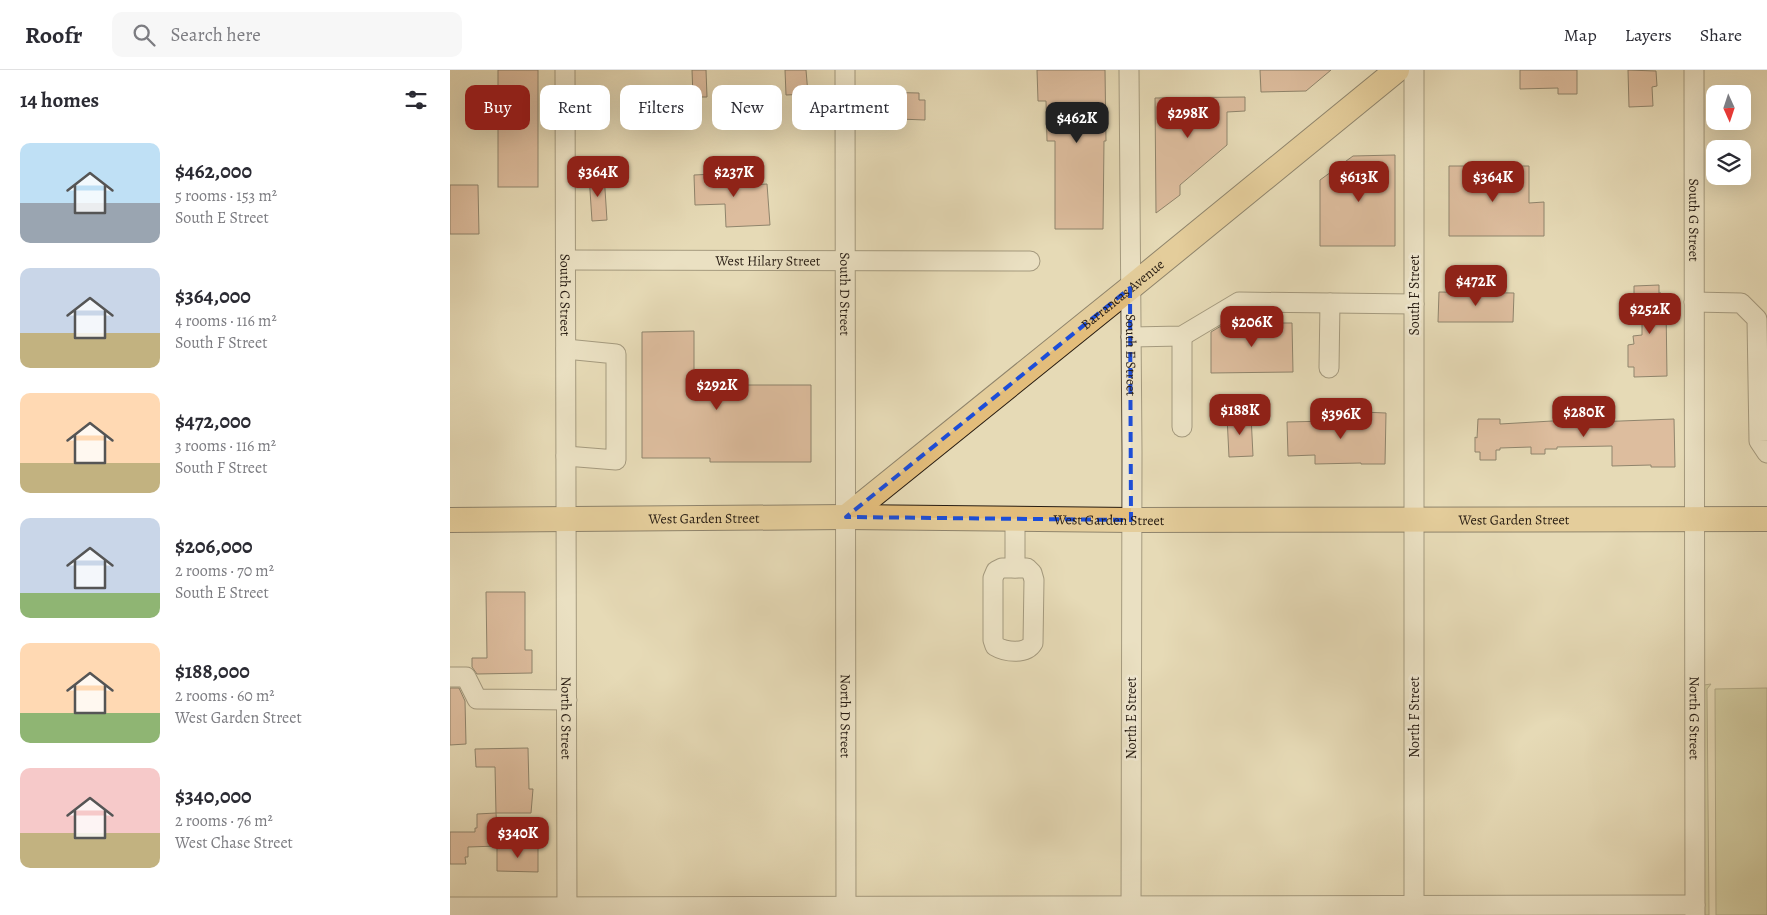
<!DOCTYPE html>
<meta charset="utf-8">
<style>
:root{--surface:#fff;--page:#f7f7f7;--text:#2b2b33;--muted:#7c7c81;--line:#e1e1e2;--accent:#8f2418}
body{margin:0;font-family:Alegreya,serif;background:var(--page);color:var(--text);height:100vh;display:flex;flex-direction:column;font-size:19px;white-space:nowrap}
*{box-sizing:border-box;margin:0}
p{font-size:16px;color:var(--muted)}
.icon{flex:none;width:28px;height:28px;fill:none;stroke:currentColor;stroke-width:2;stroke-linecap:round;stroke-linejoin:round}
.map{position:relative;flex:1;overflow:hidden}
.sheet{display:flex;flex-direction:column;background:var(--surface);width:450px}
.sheet>*{flex:none}
.guide{position:absolute;left:15px;top:15px;width:475px;height:45px;display:flex;gap:10px}
.needle{width:32px;rotate:177deg}
.fabs{position:absolute;left:1256px;top:15px;display:grid;gap:10px}
.fabs a{display:grid;place-items:center;width:45px;height:45px;border-radius:10px;background:var(--surface);box-shadow:0 5px 20px #0002;font-size:25px}
.price{position:absolute;translate:-50% -42px;padding:0 11px;border-radius:10px;background:var(--accent);color:#fff;font-size:16px;line-height:32px;filter:drop-shadow(0 1px 2px #0008)}
.price::after{content:'';position:absolute;left:50%;top:30px;width:15px;height:11px;margin-left:-8px;background:inherit;clip-path:polygon(0 0,100% 0,50% 100%)}
.price.on{background:#222;color:#fff}
ul{padding:0;list-style:none}
li{display:flex;align-items:center;gap:15px;height:125px;padding:0 20px}
li span{display:grid;place-items:center;flex:none;width:140px;height:100px;border-radius:10px;color:#555}
li>.icon{margin-inline-start:auto}
span .icon{width:60px;height:60px;fill:#fffc;stroke-width:1}
li b{font-size:21px}
h2{display:flex;justify-content:space-between;align-items:center;height:60px;padding:0 20px;font-size:21px}
.tag{padding:0 18px;border-radius:10px;background:var(--surface);box-shadow:0 5px 20px #0002;font-size:18px;line-height:45px}
.tag.on{background:var(--accent);color:#fff}
header{display:flex;align-items:center;gap:30px;box-sizing:border-box;height:70px;padding:0 25px;background:var(--surface);border-bottom:1px solid var(--line)}
header strong{font-size:24px}
nav{display:flex;gap:28px;margin-inline-start:auto;font-size:18px}
.search{width:350px;height:45px;background:var(--page);display:flex;align-items:center;gap:12px;box-sizing:border-box;padding:0 18px;border-radius:10px;color:var(--muted);font-size:19px}
main{display:flex;flex:1;min-height:0}
.map>svg:first-child{display:block}
.green{fill:#bcbd89;stroke:#726c4e}
.building{fill:#d29981;stroke:#271c12}
.lines{fill:none;stroke-linecap:round;stroke-linejoin:round}
.minor-casing{stroke:#574c3b;stroke-width:21}
.major-casing{stroke:#271c12;stroke-width:26}
.minor{stroke:#efe7d0;stroke-width:19}
.major{stroke:#e3bd7b;stroke-width:24}
.marked{fill:none;stroke:#1d4ed8;stroke-width:4;stroke-dasharray:10 6;stroke-linejoin:round}
.labels{text-anchor:middle;dominant-baseline:central;stroke-width:5;stroke-linejoin:round;paint-order:stroke}
.street-label{font-size:14px;fill:#271c12;stroke:#efe7d0}
</style>
<header>
<strong>Roofr</strong>
<div class="search"><svg class="icon" aria-label="search" viewBox="0 0 24 24"><circle cx="10" cy="10" r="6"/><path d="M15 15l6 6"/></svg>Search here</div>
<nav><a>Map</a><a>Layers</a><a>Share</a></nav>
</header>
<main>
<section class="sheet">
<h2>14 homes<svg class="icon" aria-label="filters" viewBox="0 0 24 24"><path d="M4 7h16M4 17h16"/><circle cx="9" cy="7" r="2"/><circle cx="15" cy="17" r="2"/></svg></h2>
<ul>
<li><span style="background:linear-gradient(#bfe0f5 60%,#9aa5b1 0)"><svg class="icon" aria-label="home" viewBox="0 0 24 24"><path d="M3 11l9-7 9 7M6 9v11h12V9"/></svg></span><div><b>$462,000</b><p>5 rooms · 153 m²</p><p>South E Street</p></div></li>
<li><span style="background:linear-gradient(#c9d6e8 65%,#c2b280 0)"><svg class="icon" aria-label="home" viewBox="0 0 24 24"><path d="M3 11l9-7 9 7M6 9v11h12V9"/></svg></span><div><b>$364,000</b><p>4 rooms · 116 m²</p><p>South F Street</p></div></li>
<li><span style="background:linear-gradient(#ffd9b3 70%,#c2b280 0)"><svg class="icon" aria-label="home" viewBox="0 0 24 24"><path d="M3 11l9-7 9 7M6 9v11h12V9"/></svg></span><div><b>$472,000</b><p>3 rooms · 116 m²</p><p>South F Street</p></div></li>
<li><span style="background:linear-gradient(#c9d6e8 75%,#8fb573 0)"><svg class="icon" aria-label="home" viewBox="0 0 24 24"><path d="M3 11l9-7 9 7M6 9v11h12V9"/></svg></span><div><b>$206,000</b><p>2 rooms · 70 m²</p><p>South E Street</p></div></li>
<li><span style="background:linear-gradient(#ffd9b3 70%,#8fb573 0)"><svg class="icon" aria-label="home" viewBox="0 0 24 24"><path d="M3 11l9-7 9 7M6 9v11h12V9"/></svg></span><div><b>$188,000</b><p>2 rooms · 60 m²</p><p>West Garden Street</p></div></li>
<li><span style="background:linear-gradient(#f6c9c9 65%,#c2b280 0)"><svg class="icon" aria-label="home" viewBox="0 0 24 24"><path d="M3 11l9-7 9 7M6 9v11h12V9"/></svg></span><div><b>$340,000</b><p>2 rooms · 76 m²</p><p>West Chase Street</p></div></li>
</ul>
</section>
<div class="map">
<svg width="1317" height="845" viewBox="0 0 1317 845">
<rect width="100%" height="100%" fill="#e6dab6"/>
<filter id="stains"><feTurbulence type="fractalNoise" baseFrequency=".004" numOctaves="4"/><feColorMatrix values="0 0 0 0 .2 0 0 0 0 .09 0 0 0 0 .02 0 0 0 .5 -.17"/></filter>
<radialGradient id="worn" r=".72"><stop offset=".6" stop-color="#630" stop-opacity="0"/><stop offset="1" stop-color="#630" stop-opacity=".3"/></radialGradient>
<g class="green">
<polygon points="1261,614 1257,619 1259,845 1254,845 1254,615"/>
<polygon points="1317,618 1317,845 1266,845 1265,619"/>
</g>
<g class="building">
<rect x="48" y="0" width="40" height="117"/>
<polygon points="242,0 256,0 257,27 243,27"/>
<polygon points="335,0 356,0 358,24 336,25"/>
<polygon points="587,0 655,0 656,71 654,71 653,159 605,159 605,71 597,71 596,31 588,31"/>
<polygon points="810,0 881,0 856,21 811,22"/>
<polygon points="1070,0 1127,0 1127,24 1108,24 1108,18 1070,19"/>
<polygon points="1178,0 1206,1 1207,16 1202,17 1203,36 1179,37"/>
<polygon points="424,22 469,23 469,30 475,30 475,50 423,48"/>
<polygon points="795,27 795,41 777,42 777,75 730,115 730,125 706,143 705,28"/>
<polygon points="945,85 945,176 870,176 870,110 903,86"/>
<polygon points="999,96 1079,96 1079,133 1094,132 1094,166 999,166"/>
<polygon points="285,103 286,108 302,108 302,115 317,114 320,155 276,157 275,134 245,135 244,105"/>
<polygon points="154,104 157,150 142,151 139,105"/>
<polygon points="0,115 28,115 29,164 0,164"/>
<polygon points="1209,215 1209,223 1211,223 1212,235 1216,235 1217,306 1184,307 1184,297 1178,297 1178,275 1184,274 1183,266 1192,265 1192,239 1184,239 1184,216"/>
<polygon points="989,222 1064,223 1063,252 988,252"/>
<polygon points="776,253 842,253 843,302 761,303 761,262"/>
<polygon points="244,261 244,315 361,315 361,392 260,392 260,388 192,388 192,262"/>
<polygon points="1120,339 1144,339 1144,352 1224,349 1225,397 1201,397 1201,395 1162,396 1162,376 1107,377 1107,379 1095,379 1095,384 1081,384 1081,377 1050,378 1050,380 1046,380 1046,390 1030,390 1030,382 1025,382 1025,367 1027,368 1028,349 1050,349 1050,354 1120,350"/>
<polygon points="912,342 936,343 935,394 911,394 911,393 865,394 865,385 838,386 837,352 879,351 879,348 912,347"/>
<polygon points="801,345 803,386 779,387 777,346"/>
<polygon points="36,522 75,522 75,580 82,580 82,603 27,604 22,597 22,588 37,588"/>
<polygon points="0,618 9,618 15,631 16,674 0,675"/>
<polygon points="78,678 79,719 83,719 81,743 46,743 48,776 18,777 18,787 15,787 16,794 0,794 0,762 25,762 25,758 27,758 27,744 46,743 45,697 26,697 25,679"/>
<polygon points="47,777 88,777 88,802 47,801"/>
</g>
<g class="lines">
<defs>
<g id="minor">
<path id="s1" d="M115,0L117,845"/>
<path id="s2" d="M395,0L396,845"/>
<path id="s3" d="M679,0L682,382L681,845"/>
<polyline points="964,0 964,845"/>
<path id="s4" d="M1244,0L1245,845"/>
<path id="s5" d="M116,190L580,191"/>
<polyline points="1244,232 1291,233 1307,249 1309,371 1317,383"/>
<polyline points="681,267 732,266 789,232 964,234"/>
<polyline points="116,279 166,284 166,390 116,386"/>
<polyline points="879,298 880,233"/>
<polyline points="732,357 732,266"/>
<path d="M552,498H577L582,503L584,510L583,573C576,585 555,582 545,576L543,570V508L546,501Z"/>
<polyline points="565,498 565,449"/>
<polyline points="0,607 16,607 27,629 117,630"/>
<polyline points="0,837 1245,835"/>
</g>
<g id="major">
<path id="s6" d="M396,447L680,218L947,0"/>
<path id="s7" d="M0,450L396,447L681,450L1317,449"/>
</g>
</defs>
<use href="#minor" class="minor-casing"/>
<use href="#major" class="major-casing"/>
<use href="#minor" class="minor"/>
<use href="#major" class="major"/>
</g>
<path d="M0 0H1317V845H0ZM680,218L681,450L396,447Z" fill="#e6dab6" fill-opacity=".55" fill-rule="evenodd"/>
<path class="marked" d="M680,218L681,450L396,447Z"/>
<g class="labels">
<g class="street-label">
<text stroke="none"><textPath href="#s4" startOffset="150">South G Street</textPath></text>
<text stroke="none"><textPath href="#s5" startOffset="202">West Hilary Street</textPath></text>
<text stroke="none"><textPath href="#s2" startOffset="224">South D Street</textPath></text>
<text stroke="none"><textPath href="#s1" startOffset="225">South C Street</textPath></text>
<text stroke="none"><textPath href="#s6" startOffset="355">Barrancas Avenue</textPath></text>
<text transform="translate(964 225) rotate(-90)">South F Street</text>
<text stroke="none"><textPath href="#s3" startOffset="285">South E Street</textPath></text>
<text stroke="none"><textPath href="#s7" startOffset="254">West Garden Street</textPath></text>
<text stroke="none"><textPath href="#s7" startOffset="1064">West Garden Street</textPath></text>
<text stroke="none"><textPath href="#s7" startOffset="659">West Garden Street</textPath></text>
<text stroke="none"><textPath href="#s2" startOffset="646">North D Street</textPath></text>
<text transform="translate(964 647) rotate(-90)">North F Street</text>
<text stroke="none"><textPath href="#s4" startOffset="648">North G Street</textPath></text>
<text stroke="none"><textPath href="#s1" startOffset="648">North C Street</textPath></text>
<text transform="translate(681 648) rotate(-90)">North E Street</text>
</g>
</g>
<rect width="100%" height="100%" filter="url(#stains)"/>
<rect width="100%" height="100%" fill="url(#worn)"/>
</svg>
<div class="fabs">
<a><svg class="needle" viewBox="-14 -14 28 28"><path d="M0-13l5 13h-10z" fill="#e53935"/><path d="M0 13l5-13h-10z" fill="#7c7c81"/></svg></a>
<a><svg class="icon" aria-label="layers" viewBox="0 0 24 24"><path d="M12 4l9 5-9 5-9-5zM3 14l9 5 9-5"/></svg></a>
</div>
<b class="price" style="left:738px;top:69px">$298K</b>
<b class="price on" style="left:627px;top:74px">$462K</b>
<b class="price" style="left:148px;top:128px">$364K</b>
<b class="price" style="left:284px;top:128px">$237K</b>
<b class="price" style="left:909px;top:133px">$613K</b>
<b class="price" style="left:1043px;top:133px">$364K</b>
<b class="price" style="left:1026px;top:237px">$472K</b>
<b class="price" style="left:1200px;top:265px">$252K</b>
<b class="price" style="left:802px;top:278px">$206K</b>
<b class="price" style="left:267px;top:341px">$292K</b>
<b class="price" style="left:790px;top:366px">$188K</b>
<b class="price" style="left:1134px;top:368px">$280K</b>
<b class="price" style="left:891px;top:370px">$396K</b>
<b class="price" style="left:68px;top:789px">$340K</b>
<div class="guide">
<a class="tag on">Buy</a>
<a class="tag">Rent</a>
<a class="tag">Filters</a>
<a class="tag">New</a>
<a class="tag">Apartment</a>
</div>
</div>
</main>
